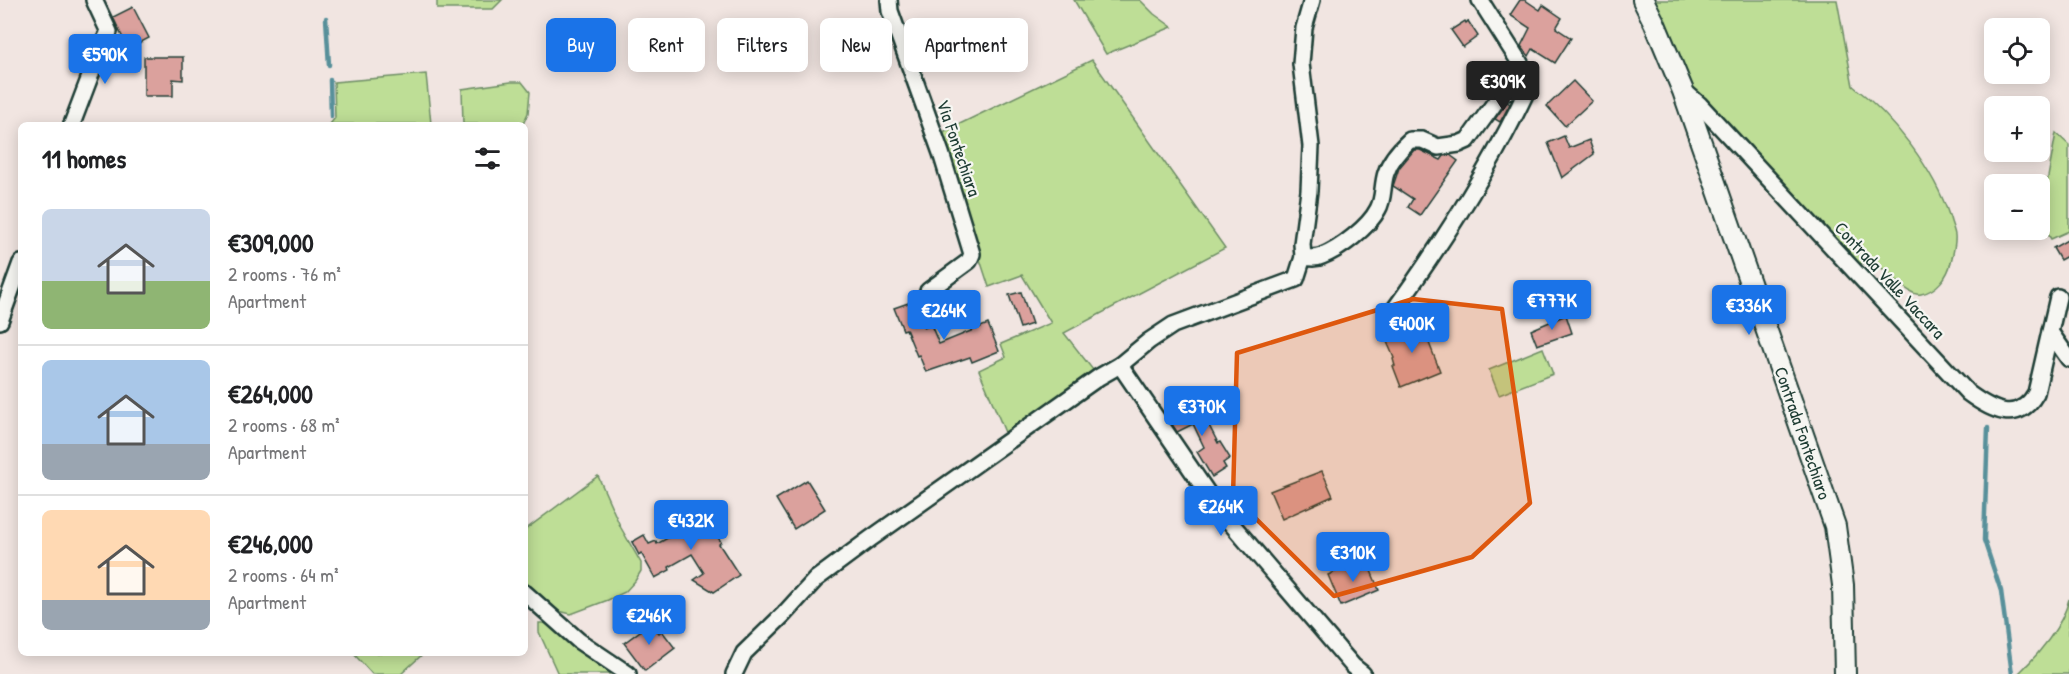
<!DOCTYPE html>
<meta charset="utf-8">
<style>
:root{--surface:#fff;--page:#f6f6f6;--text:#202124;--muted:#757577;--line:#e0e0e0;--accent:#1a73e8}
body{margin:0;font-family:"Patrick Hand",sans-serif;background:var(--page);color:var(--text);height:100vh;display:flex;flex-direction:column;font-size:22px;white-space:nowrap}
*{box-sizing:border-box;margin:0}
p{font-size:20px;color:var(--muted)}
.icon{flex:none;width:33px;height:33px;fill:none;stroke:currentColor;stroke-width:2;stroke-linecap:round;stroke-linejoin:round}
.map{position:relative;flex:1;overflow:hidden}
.side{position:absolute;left:18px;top:122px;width:510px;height:534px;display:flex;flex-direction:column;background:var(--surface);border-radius:9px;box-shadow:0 3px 15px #0003}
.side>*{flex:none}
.hud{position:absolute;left:546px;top:18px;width:570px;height:54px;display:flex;gap:12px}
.tools{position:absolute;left:1984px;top:18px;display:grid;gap:12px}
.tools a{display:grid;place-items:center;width:66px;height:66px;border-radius:9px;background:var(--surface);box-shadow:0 3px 15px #0003;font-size:30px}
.price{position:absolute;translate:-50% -51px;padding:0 14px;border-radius:6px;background:var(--accent);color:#fff;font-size:20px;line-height:39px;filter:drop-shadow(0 2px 3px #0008)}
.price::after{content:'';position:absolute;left:50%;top:36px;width:18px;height:14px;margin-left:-9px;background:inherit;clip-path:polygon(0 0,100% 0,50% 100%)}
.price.active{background:#222;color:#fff}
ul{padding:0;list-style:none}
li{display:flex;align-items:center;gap:18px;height:150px;padding:0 24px}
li+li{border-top:2px solid var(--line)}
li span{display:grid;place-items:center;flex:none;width:168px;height:120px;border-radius:9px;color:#555}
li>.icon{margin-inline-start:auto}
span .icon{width:72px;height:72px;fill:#fffc;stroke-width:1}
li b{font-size:26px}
h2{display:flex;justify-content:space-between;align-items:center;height:72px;padding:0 24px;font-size:26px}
.pill{padding:0 21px;border-radius:9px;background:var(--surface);box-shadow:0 3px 15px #0003;font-size:21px;line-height:54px}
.pill.active{background:var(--accent);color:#fff}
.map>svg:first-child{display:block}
.green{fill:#bede96;stroke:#6e8e65;stroke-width:1.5}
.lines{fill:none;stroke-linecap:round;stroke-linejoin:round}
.stream{stroke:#58909a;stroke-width:4.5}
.building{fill:#dba19d;stroke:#1f3d34;stroke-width:1.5}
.minor-casing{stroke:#1f3d34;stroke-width:20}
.major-casing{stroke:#1f3d34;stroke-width:24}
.minor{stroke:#f6f6f2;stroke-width:15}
.major{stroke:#f6f6f2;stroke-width:20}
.marked{fill:#de580e;fill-opacity:0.2;stroke:#de580e;stroke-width:4.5;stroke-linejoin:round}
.labels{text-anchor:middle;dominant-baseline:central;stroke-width:4.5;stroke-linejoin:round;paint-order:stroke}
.street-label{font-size:18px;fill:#1f3d34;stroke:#f6f6f2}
</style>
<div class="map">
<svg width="2069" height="674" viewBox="0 0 2069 674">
<rect width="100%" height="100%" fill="#f1e5e1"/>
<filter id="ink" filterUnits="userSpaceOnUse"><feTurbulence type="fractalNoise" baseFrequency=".0167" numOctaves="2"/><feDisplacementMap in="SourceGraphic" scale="12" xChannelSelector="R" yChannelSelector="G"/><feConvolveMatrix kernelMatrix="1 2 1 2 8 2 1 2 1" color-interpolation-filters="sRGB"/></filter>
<g filter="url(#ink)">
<g class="green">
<polygon points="437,0 502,0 493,9 437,9"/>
<polygon points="1074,0 1140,0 1154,14 1172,27 1106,54"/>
<path d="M1652,0H1837L1853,86C1893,116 1934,169 1950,218C1951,223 1954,229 1955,235C1956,244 1953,254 1951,262C1948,276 1937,291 1921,294C1907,297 1891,270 1876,265C1871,263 1864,263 1858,263L1696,99Z"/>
<polygon points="1092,60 1225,248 1064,333 1097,375 1007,437 979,370 1006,357 1001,344 1051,323 1022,275 989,287 939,134"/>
<polygon points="426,74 431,124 330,124 335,118 334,82"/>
<polygon points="511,82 522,82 530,92 528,113 523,124 463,124 462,89"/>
<polygon points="2056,133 2069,145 2069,231 2051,239 2040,221"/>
<polygon points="1543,348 1553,374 1499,395 1489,370"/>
<polygon points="598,476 621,528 641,563 641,571 635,581 625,592 608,600 571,614 547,608 525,582 525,530"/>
<path d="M2069,599V674H2018C2038,655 2063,626 2069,599Z"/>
<polygon points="539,623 551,623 616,674 558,674 539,632"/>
<polygon points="353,653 424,653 401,674 372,674"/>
</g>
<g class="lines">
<g class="stream">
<polyline points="326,18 329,65"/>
<polyline points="330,80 331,116"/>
<polyline points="1988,428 1984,540 2001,591 2012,674"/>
</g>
</g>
<g class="building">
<polygon points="1520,0 1525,0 1540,10 1543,5 1562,18 1556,28 1571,38 1555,63 1533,49 1529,56 1521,46 1530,28 1510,15"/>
<polygon points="133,7 149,38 128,49 113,17"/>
<polygon points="1465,21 1466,23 1468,21 1478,36 1463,47 1451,30"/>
<polygon points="144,57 183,57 183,80 173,79 173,96 144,96"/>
<polygon points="1573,81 1592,101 1565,126 1547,106"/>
<polygon points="1507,102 1510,104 1500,122 1495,119"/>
<polygon points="1564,136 1569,148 1589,140 1594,154 1562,178 1548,143"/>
<polygon points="1414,150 1420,150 1441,160 1444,156 1450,155 1458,161 1420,215 1408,207 1413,199 1393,186 1399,168"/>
<polygon points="2069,239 2069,255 2060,260 2053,248"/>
<polygon points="1021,292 1032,324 1020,328 1009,295"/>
<polygon points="914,301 924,328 931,325 939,344 988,324 999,351 972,362 970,357 926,372 919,355 917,356 906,329 903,330 894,308"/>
<polygon points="1566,315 1572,333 1537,345 1531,330"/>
<polygon points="1420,320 1440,371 1401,387 1393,366 1395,366 1393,359 1394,358 1385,337"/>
<polygon points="1197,402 1218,443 1220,442 1230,458 1223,463 1226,468 1212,477 1197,452 1204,447 1193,424 1177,432 1167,417"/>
<polygon points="1322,471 1333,496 1282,519 1270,491"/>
<polygon points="807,480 825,509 794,529 776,499"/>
<polygon points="698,505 721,542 719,544 739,575 714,592 694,580 704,573 692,554 669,567 670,570 655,578 641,553 639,555 632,542 644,535 649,544 656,541 657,544 684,529 677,517"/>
<polygon points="1367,561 1379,590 1341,606 1328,575 1351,565 1352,568"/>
<polygon points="651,623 659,633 662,631 675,648 645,671 624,643"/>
</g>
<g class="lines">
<defs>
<g id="minor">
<polyline points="889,0 890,11 941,153 972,254 969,261 928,291"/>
<path d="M1684,91L1700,105L1968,393C1991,410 2018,425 2036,393L2058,297"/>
<polyline points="72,124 102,45 109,32 94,0"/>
<path d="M1303,257C1310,258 1316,259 1322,256C1340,249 1369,227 1378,209C1384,199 1382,185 1386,173C1390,160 1400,149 1410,140H1422L1438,147L1459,144L1468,140L1502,93L1529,86"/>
<path d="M1389,317C1442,244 1491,168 1529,86L1520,63L1480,0"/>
<polyline points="0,321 21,263"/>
<polyline points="2050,332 2069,359"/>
<polyline points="1120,365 1217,507 1353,666 1363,674"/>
<polyline points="525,593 579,641 628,674"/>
<polyline points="734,674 744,653 784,614 816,579 870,539 1099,377 1120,365 1149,341 1173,325 1296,279 1303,257 1302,244 1309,191 1311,146 1301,64 1304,28 1312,0"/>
</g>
<polyline id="major" points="1643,0 1655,24 1683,91 1835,526 1843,585 1845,674"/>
</defs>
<use href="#minor" class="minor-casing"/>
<use href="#major" class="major-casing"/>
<use href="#minor" class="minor"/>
<use href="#major" class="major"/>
</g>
</g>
<path class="marked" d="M1413,299L1502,309L1530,503L1472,557L1334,596L1233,496L1237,353Z"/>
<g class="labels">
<g class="street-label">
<text transform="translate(959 148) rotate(71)">Via Fontechiara</text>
<text transform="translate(1890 280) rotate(47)">Contrada Valle Vaccara</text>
<text transform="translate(1803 433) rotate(71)">Contrada Fontechiaro</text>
</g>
</g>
</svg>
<div class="tools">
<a><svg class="icon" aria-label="locate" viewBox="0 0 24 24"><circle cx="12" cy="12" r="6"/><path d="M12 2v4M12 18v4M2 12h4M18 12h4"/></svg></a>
<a>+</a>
<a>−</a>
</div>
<b class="price" style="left:105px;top:85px">€590K</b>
<b class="price active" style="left:1503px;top:112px">€309K</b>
<b class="price" style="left:1552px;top:331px">€777K</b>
<b class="price" style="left:1749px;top:336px">€336K</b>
<b class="price" style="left:944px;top:341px">€264K</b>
<b class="price" style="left:1412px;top:354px">€400K</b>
<b class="price" style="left:1202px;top:437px">€370K</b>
<b class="price" style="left:1221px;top:537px">€264K</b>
<b class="price" style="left:691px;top:551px">€432K</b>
<b class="price" style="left:1353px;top:583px">€310K</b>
<b class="price" style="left:649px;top:646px">€246K</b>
<div class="hud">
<a class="pill active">Buy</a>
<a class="pill">Rent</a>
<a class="pill">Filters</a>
<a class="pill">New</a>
<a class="pill">Apartment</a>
</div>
<section class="side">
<h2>11 homes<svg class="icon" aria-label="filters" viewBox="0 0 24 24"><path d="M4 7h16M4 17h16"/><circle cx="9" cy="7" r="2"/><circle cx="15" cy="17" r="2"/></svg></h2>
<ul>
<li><span style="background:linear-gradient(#c9d6e8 60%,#8fb573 0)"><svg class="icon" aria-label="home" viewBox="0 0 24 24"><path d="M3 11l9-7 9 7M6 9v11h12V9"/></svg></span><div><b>€309,000</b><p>2 rooms · 76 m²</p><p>Apartment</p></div></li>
<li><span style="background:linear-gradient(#a9c7e8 70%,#9aa5b1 0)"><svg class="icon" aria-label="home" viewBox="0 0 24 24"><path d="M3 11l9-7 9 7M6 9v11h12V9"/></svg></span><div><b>€264,000</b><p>2 rooms · 68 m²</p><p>Apartment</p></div></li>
<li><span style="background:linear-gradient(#ffd9b3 75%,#9aa5b1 0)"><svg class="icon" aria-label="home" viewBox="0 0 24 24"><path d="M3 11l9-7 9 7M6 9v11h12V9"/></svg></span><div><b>€246,000</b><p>2 rooms · 64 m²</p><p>Apartment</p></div></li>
</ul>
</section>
</div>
